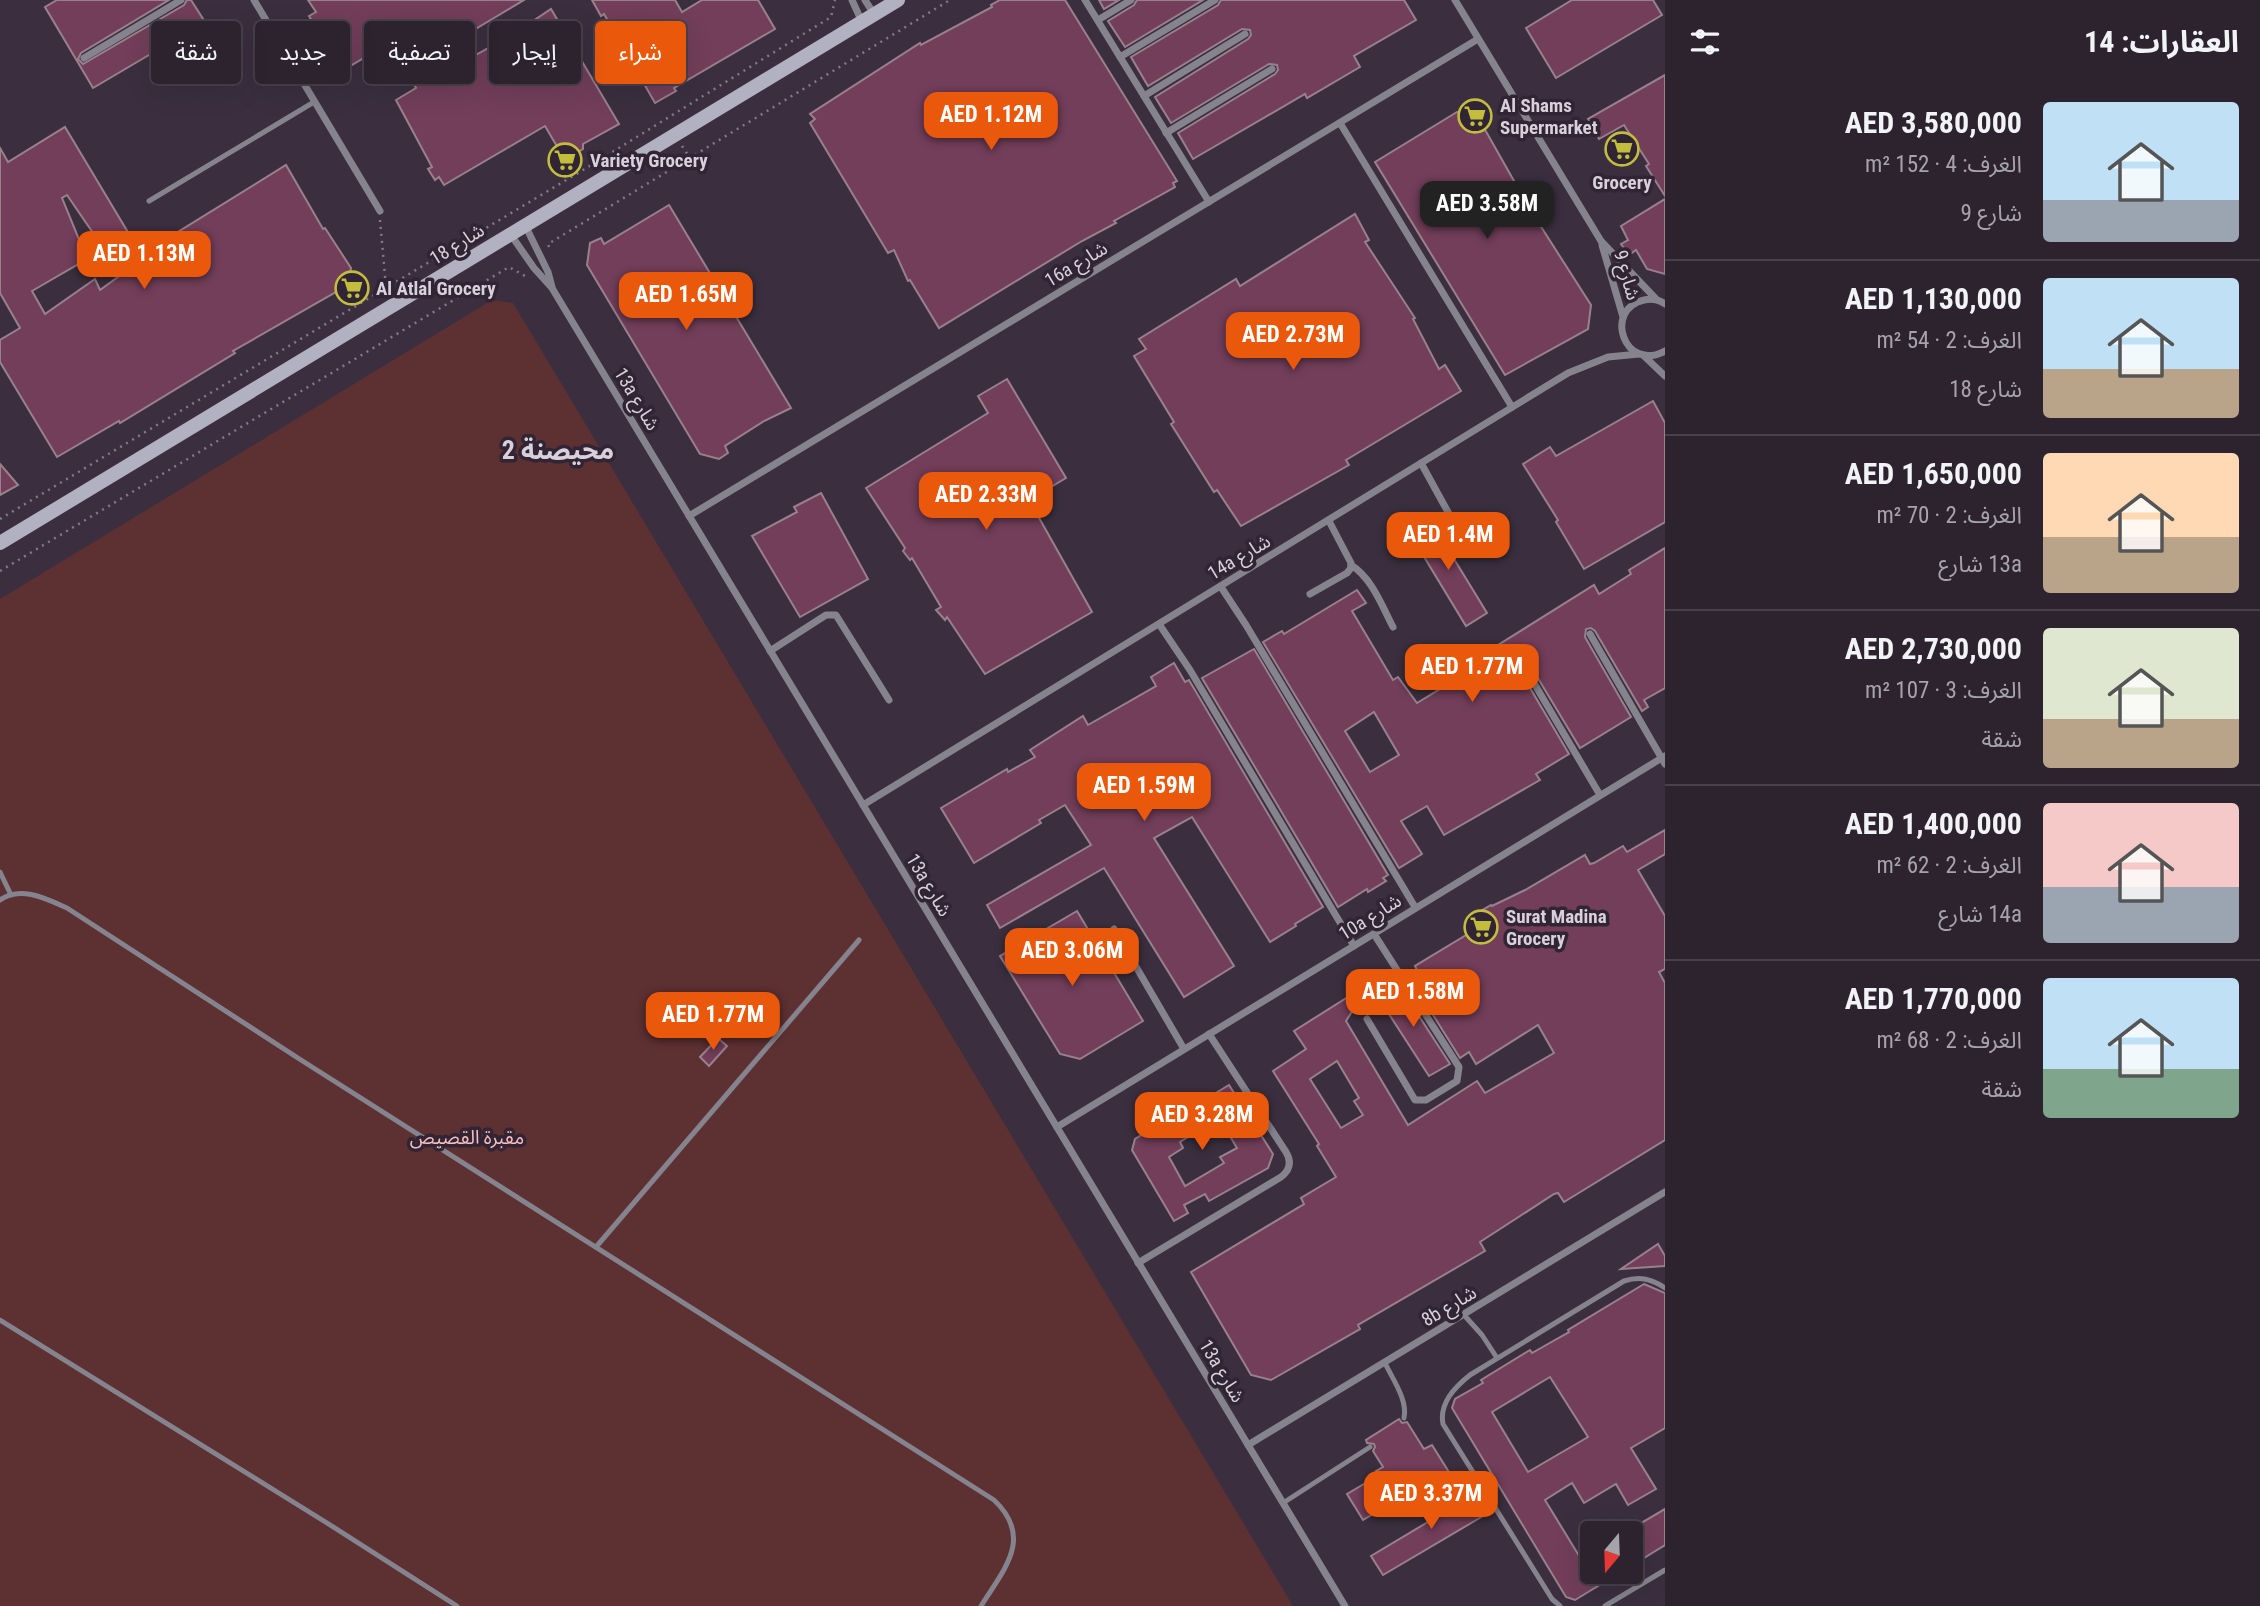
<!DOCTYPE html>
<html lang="ar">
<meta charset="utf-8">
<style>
:root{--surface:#2c232f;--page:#382f3b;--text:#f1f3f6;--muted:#a6a4aa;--line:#48404b;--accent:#ea580c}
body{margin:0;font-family:"Roboto Condensed","Noto Sans Arabic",sans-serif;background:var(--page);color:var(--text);direction:rtl;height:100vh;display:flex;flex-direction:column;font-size:26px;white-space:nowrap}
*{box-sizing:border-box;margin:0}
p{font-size:23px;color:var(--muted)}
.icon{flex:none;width:38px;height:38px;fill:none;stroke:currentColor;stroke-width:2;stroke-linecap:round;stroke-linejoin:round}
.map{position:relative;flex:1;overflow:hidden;direction:ltr}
.drawer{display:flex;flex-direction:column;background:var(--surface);width:595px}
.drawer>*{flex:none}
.top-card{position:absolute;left:21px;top:21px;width:665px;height:63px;direction:rtl;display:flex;gap:14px}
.needle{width:46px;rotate:199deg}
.tools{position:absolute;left:1580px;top:1521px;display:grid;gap:14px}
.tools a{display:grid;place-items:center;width:63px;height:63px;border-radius:7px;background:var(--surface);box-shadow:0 7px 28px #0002,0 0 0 2px var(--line);font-size:35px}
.price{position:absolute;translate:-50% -60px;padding:0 16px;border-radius:14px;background:var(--accent);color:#fff;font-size:23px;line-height:46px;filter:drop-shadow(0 2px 4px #0008)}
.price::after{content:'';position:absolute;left:50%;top:42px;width:21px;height:16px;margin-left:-10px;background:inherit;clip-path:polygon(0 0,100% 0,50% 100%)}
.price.current{background:#222;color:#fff}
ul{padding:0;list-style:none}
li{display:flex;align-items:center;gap:21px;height:175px;padding:0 21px}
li+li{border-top:2px solid var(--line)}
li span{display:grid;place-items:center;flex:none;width:196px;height:140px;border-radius:7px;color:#555}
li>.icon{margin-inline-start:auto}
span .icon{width:84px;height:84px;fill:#fffc;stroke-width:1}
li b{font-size:30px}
h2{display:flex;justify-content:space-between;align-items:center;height:84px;padding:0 21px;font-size:30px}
.chip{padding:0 24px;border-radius:7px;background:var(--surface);box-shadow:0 7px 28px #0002,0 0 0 2px var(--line);font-size:24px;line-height:63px}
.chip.current{background:var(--accent);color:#fff}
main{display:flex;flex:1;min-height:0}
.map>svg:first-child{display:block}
.green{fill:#5d3032}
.building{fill:#723e5a;stroke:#99818c;stroke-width:2;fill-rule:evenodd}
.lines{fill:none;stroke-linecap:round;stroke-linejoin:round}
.path{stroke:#847a87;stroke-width:2.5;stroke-dasharray:2 5;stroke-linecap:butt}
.lane{stroke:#85848e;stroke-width:5}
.street{stroke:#85848e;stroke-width:7}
.secondary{stroke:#b2b1c1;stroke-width:14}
.labels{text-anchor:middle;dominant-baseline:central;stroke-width:7;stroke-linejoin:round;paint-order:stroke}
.poi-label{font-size:19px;font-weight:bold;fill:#d8d0db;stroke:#312535;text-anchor:start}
.street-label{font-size:19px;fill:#d8d0db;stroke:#312535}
.park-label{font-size:19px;fill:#f8bdbf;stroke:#312535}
.district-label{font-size:26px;font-weight:bold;fill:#d8d0db;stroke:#312535}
</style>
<main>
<section class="drawer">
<h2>العقارات: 14<svg class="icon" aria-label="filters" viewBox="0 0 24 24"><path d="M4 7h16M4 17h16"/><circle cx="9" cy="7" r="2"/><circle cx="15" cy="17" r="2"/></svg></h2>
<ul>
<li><span style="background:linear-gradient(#bfe0f5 70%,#9aa5b1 0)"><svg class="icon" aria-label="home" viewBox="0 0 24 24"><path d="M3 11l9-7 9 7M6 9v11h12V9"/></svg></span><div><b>AED 3,580,000</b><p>الغرف: 4 · 152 m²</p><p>شارع 9</p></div></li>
<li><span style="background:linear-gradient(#bfe0f5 65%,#b9a48a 0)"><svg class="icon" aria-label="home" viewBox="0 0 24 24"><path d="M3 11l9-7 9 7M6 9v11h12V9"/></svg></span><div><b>AED 1,130,000</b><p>الغرف: 2 · 54 m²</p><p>شارع 18</p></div></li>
<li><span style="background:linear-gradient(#ffd9b3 60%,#b9a48a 0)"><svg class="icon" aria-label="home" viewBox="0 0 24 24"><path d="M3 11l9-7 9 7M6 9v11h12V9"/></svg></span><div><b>AED 1,650,000</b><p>الغرف: 2 · 70 m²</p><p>13a شارع</p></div></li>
<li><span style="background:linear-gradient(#dfe7d0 65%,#b9a48a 0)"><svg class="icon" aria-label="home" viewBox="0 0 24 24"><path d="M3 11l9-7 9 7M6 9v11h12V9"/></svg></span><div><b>AED 2,730,000</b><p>الغرف: 3 · 107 m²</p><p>شقة</p></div></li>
<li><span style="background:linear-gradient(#f6c9c9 60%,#9aa5b1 0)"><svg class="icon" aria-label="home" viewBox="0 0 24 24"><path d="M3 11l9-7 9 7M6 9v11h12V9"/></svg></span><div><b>AED 1,400,000</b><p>الغرف: 2 · 62 m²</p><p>14a شارع</p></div></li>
<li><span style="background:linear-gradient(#bfe0f5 65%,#7fa58c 0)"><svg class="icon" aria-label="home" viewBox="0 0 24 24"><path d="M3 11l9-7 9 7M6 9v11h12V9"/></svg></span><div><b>AED 1,770,000</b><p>الغرف: 2 · 68 m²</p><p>شقة</p></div></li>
</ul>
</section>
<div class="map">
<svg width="1665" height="1606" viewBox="0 0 1665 1606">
<rect width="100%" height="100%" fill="#3b2f3f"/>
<polygon class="green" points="492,300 513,303 1293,1606 0,1606 0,599"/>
<g class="building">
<polygon points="57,0 169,0 81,53 78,59 83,64 184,5 187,0 191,0 205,22 93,88 45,7"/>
<polygon points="308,0 524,0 422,61 432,79 512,35 551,9 619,124 583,144 583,149 565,160 545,126 444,185 439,177 435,180 428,169 432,167 396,100 416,88 391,42 345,69 328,39 325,41 309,16 316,12"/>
<polygon points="592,0 675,0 682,12 702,0 758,0 775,29 674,88 676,91 655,103 604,14 601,16"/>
<polygon points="1000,0 1065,0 1177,181 1173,183 1175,187 1114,221 1116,223 1082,241 939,328 910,280 908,281 894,250 888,253 810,123 815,119 810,114 920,43 921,45 992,7 991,5"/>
<polygon points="1099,0 1119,0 1104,9"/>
<polygon points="1137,0 1203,0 1125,47 1108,21 1134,5"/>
<polygon points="1221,0 1404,0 1416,20 1354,56 1360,67 1307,98 1305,94 1193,159 1178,133 1275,74 1278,70 1277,65 1269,64 1171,123 1155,97 1248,39 1251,35 1250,30 1242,29 1148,86 1131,57 1218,5"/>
<polygon points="1572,0 1653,0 1662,15 1556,78 1526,28"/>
<polygon points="1665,75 1665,196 1646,166 1649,164 1624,125 1599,139 1588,119"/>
<polygon points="1457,112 1479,119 1531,211 1591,305 1588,329 1505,375 1375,162"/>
<polygon points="65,127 129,234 104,249 67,195 62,198 87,259 32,291 45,314 95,279 100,290 122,274 118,269 286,165 323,229 325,228 351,268 348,285 233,351 235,353 120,423 119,421 57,457 0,362 0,340 20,328 0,293 0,148 8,162"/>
<polygon points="1665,199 1665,274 1647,269 1636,250 1629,255 1621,244 1628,240 1621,226"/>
<polygon points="669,205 791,408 764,421 725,446 728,453 719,459 700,454 587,265 590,243 601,238 604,244"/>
<polygon points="1355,214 1369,240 1365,242 1415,318 1413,319 1439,369 1445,365 1461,391 1346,460 1349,465 1241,526 1217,490 1214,492 1171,424 1174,422 1134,356 1146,349 1139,339 1236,279 1240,286"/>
<polygon points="1007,379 1066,478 1029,500 1092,612 985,674 947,617 945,620 936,610 941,607 912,558 910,560 903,551 905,548 866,488 988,413 978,396"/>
<polygon points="1653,401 1665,423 1665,522 1584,569 1556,522 1558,520 1523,464 1550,447 1556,456"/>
<polygon points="0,464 18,485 0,495"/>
<polygon points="821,493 868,579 800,617 752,536 797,512 794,507"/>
<polygon points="1429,518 1487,613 1466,626 1409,532"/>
<path d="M1665,548V688L1644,700L1648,707L1642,711L1595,631L1591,628L1586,629L1585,637L1631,717L1580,748L1533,670L1529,667L1524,668L1523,676L1569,754L1536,774L1540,780L1444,835L1427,806L1401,821L1422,854L1399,868L1263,642L1282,631L1284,634L1357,590L1366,603L1352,611L1393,680L1398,677L1417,703L1486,661L1482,655L1594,585L1599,594L1631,574L1629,570ZM1374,712L1399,755L1370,772L1345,731Z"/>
<polygon points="1254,649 1388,875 1383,878 1386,881 1368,892 1367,889 1338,907 1202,678"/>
<polygon points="1174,663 1185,682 1189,680 1323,907 1295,924 1296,926 1270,942 1192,817 1154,838 1234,966 1184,997 1104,868 1000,928 987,905 1091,845 1065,805 1039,820 1041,823 974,863 941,808 1007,769 1008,772 1035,757 1030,750 1083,716 1088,725 1156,686 1151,677"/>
<path d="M1665,830V854L1638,870L1665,916V969L1659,972L1665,983V1140L1564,1202L1558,1193L1554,1194L1480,1242L1485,1251L1358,1325L1360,1329L1271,1380L1251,1375L1191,1272L1304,1204L1301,1198L1336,1177L1317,1146L1319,1144L1273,1071L1306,1049L1294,1031L1370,983L1346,1021L1408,1125L1477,1081L1485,1093L1554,1053L1538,1025L1476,1064L1469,1052L1460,1058L1408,975L1417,970L1415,966L1481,926L1474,915L1491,905L1492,906L1525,890L1585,855L1590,864L1594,863L1623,846L1627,852ZM1337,1061L1359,1098L1354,1101L1363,1115L1341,1128L1310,1079Z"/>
<polygon points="1077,911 1143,1021 1080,1059 1060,1054 1000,956"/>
<polygon points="1397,982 1450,1064 1429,1076 1376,994"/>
<polygon points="718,1038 727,1046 709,1066 700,1057"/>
<path d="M1229,1085L1273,1154L1268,1168L1209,1201L1205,1194L1184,1205L1188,1213L1174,1221L1132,1150L1135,1139L1193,1104L1194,1106ZM1219,1118L1237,1148L1220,1157L1224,1163L1185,1186L1169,1157L1183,1148L1180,1142Z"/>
<polygon points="1658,1244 1665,1256 1665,1266 1621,1269"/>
<path d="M1644,1284L1665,1293V1428L1631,1448L1656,1489L1628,1505L1616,1484L1584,1503L1572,1483L1545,1500L1581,1559L1592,1552V1572H1621L1575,1600L1566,1597L1452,1408L1455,1399L1483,1383L1481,1380L1530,1350L1532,1353L1569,1332L1568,1330ZM1550,1377L1588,1437L1528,1472L1492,1412Z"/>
<polygon points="1399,1419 1402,1423 1407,1422 1424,1449 1432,1445 1452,1477 1400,1508 1395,1501 1363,1520 1347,1494 1379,1475 1376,1471 1383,1467 1373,1451 1375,1447 1374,1444 1367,1443 1366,1440"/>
<polygon points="1458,1476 1468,1498 1472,1496 1483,1516 1383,1575 1371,1556 1458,1504 1446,1481"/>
<polygon points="1665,1509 1665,1545 1631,1566 1631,1529"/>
</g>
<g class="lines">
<g class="path">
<polyline points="682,146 690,158"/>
<polyline points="380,220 386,287"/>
<polyline points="549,247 548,244 950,0"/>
<polyline points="0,519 593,164 831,17 835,0"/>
<polyline points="0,571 509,267 525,276"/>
</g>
<g class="lane">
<polyline points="149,201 314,102"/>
<polyline points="0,872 11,895"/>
<path d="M0,900C20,885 47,899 67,908L301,1060L994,1500C1034,1538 1004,1569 981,1606"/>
<polyline points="596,1247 859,940"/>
<polyline points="1464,1315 1482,1335 1497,1358"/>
<polyline points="0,1320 327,1523 457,1606"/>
<path d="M1385,1363C1392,1378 1408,1400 1404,1418"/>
<polyline points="1283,1503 1370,1447"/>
<path d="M1560,1606L1552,1599L1443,1424C1439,1403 1455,1387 1470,1375L1624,1281C1640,1276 1652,1279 1665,1288"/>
<polyline points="1605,1606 1665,1570"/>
</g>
<g class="street">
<polyline points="254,0 380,211"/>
<polyline points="852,0 862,22"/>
<polyline points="865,0 874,14"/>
<polyline points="1085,0 1209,202"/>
<polyline points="1455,0 1601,241 1656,299"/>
<polyline points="1098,20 1131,0"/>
<polyline points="1120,57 1215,0"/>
<polyline points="84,58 181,0"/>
<polyline points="1144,96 1245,34"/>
<polyline points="1340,123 1512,407"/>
<polyline points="1166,133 1272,69"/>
<polyline points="525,225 548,272 552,287"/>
<polyline points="511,235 534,268 552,288 1345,1606"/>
<polyline points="1602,245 1623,317"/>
<path d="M1665,304C1658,299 1652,298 1644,300C1603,309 1624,373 1665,351"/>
<polyline points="1643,355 1665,376"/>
<polyline points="1421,463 1454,523"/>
<polyline points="689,516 1478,39"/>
<path d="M1351,565C1372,578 1382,606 1393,627"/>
<polyline points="1221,587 1246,625 1415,907"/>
<polyline points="1310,594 1347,573 1351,568 1351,563 1329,521"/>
<polyline points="1159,624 1190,670 1354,946"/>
<polyline points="1590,634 1665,764"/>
<polyline points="770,651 826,615 836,615 889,700"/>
<polyline points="1528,673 1600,795"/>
<polyline points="863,805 1568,373 1608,357 1639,354"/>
<polyline points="1114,929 1184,1049"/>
<polyline points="1367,1019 1415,1100 1426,1100 1457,1081 1459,1067 1374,934"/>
<polyline points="1057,1127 1665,756"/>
<path d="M1138,1263L1281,1177C1290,1170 1292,1162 1286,1152L1209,1034"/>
<polyline points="1248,1445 1665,1192"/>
</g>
<polyline class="secondary" points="0,543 898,0"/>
</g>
<defs>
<symbol id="supermarket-ring" viewBox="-11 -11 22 22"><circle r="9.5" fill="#312535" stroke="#c3bd3e" stroke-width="1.5"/><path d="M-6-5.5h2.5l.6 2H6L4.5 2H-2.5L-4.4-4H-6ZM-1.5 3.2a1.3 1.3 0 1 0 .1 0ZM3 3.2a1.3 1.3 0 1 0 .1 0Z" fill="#c3bd3e"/></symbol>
</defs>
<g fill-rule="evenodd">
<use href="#supermarket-ring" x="1456" y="97" width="38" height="38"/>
<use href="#supermarket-ring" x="1603" y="130" width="38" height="38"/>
<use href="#supermarket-ring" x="546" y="141" width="38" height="38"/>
<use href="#supermarket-ring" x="333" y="269" width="38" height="38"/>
<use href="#supermarket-ring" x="1462" y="908" width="38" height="38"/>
</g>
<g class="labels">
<g class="poi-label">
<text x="1500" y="105">Al Shams<tspan x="1500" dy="22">Supermarket</tspan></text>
<text x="590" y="160">Variety Grocery</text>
<text x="1622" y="182" text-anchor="middle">Grocery</text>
<text x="376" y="288">Al Atlal Grocery</text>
<text x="1506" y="916">Surat Madina<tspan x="1506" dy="22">Grocery</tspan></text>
</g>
<g class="street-label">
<text transform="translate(457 244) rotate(-32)">شارع 18</text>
<text transform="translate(1076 264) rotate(-31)">16a شارع</text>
<text transform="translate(1627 275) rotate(74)">شارع 9</text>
<text transform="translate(637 399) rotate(59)">13a شارع</text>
<text transform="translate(1239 557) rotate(-31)">14a شارع</text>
<text transform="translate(929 885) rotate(59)">13a شارع</text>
<text transform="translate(1370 917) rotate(-32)">10a شارع</text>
<text transform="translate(1449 1306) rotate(-31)">8b شارع</text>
<text transform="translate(1222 1371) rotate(59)">13a شارع</text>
</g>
<g class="park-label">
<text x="467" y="1137">مقبرة القصيص</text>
</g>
<g class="district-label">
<text x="558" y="450">محيصنة 2</text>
</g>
</g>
</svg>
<div class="tools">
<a><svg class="needle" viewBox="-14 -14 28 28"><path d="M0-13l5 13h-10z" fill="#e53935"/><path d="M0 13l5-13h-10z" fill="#a6a4aa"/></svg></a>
</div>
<b class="price" style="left:991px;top:152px">AED 1.12M</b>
<b class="price current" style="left:1487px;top:241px">AED 3.58M</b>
<b class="price" style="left:144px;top:291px">AED 1.13M</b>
<b class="price" style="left:686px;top:332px">AED 1.65M</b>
<b class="price" style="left:1293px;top:372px">AED 2.73M</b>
<b class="price" style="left:986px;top:532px">AED 2.33M</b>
<b class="price" style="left:1448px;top:572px">AED 1.4M</b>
<b class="price" style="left:1472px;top:704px">AED 1.77M</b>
<b class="price" style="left:1144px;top:823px">AED 1.59M</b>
<b class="price" style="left:1072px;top:988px">AED 3.06M</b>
<b class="price" style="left:1413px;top:1029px">AED 1.58M</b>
<b class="price" style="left:713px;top:1052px">AED 1.77M</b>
<b class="price" style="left:1202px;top:1152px">AED 3.28M</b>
<b class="price" style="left:1431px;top:1531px">AED 3.37M</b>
<div class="top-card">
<a class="chip current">شراء</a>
<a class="chip">إيجار</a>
<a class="chip">تصفية</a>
<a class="chip">جديد</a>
<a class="chip">شقة</a>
</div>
</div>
</main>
